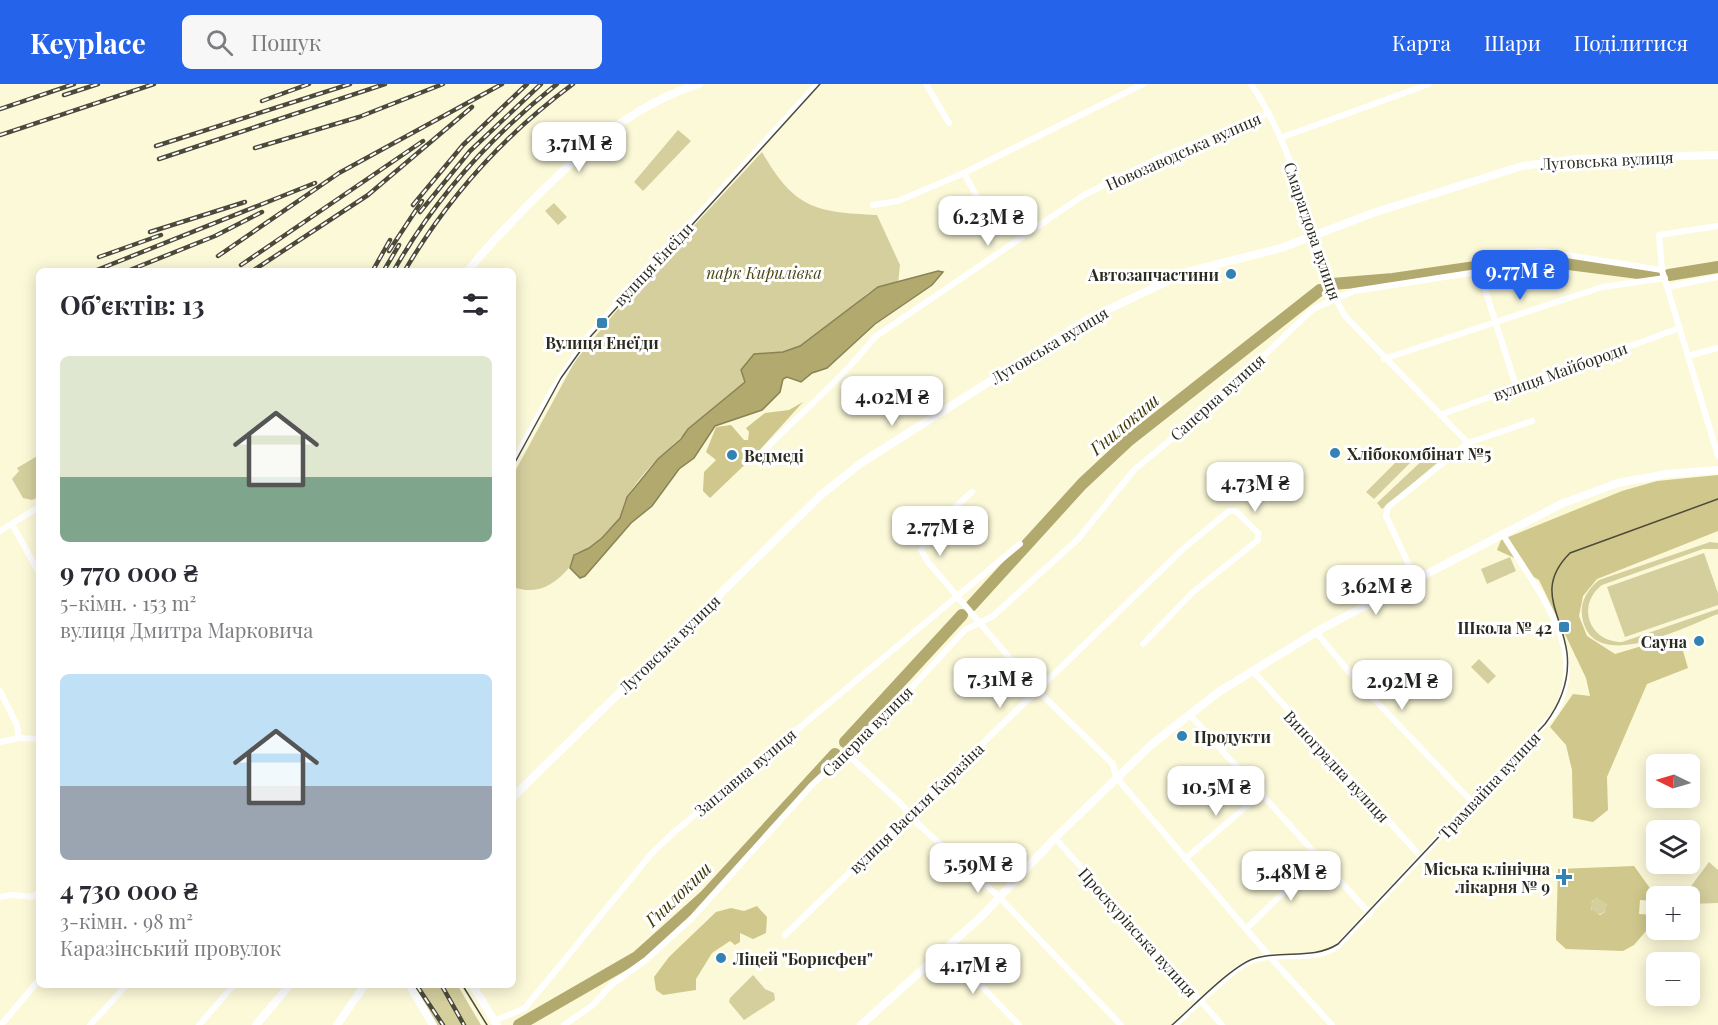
<!DOCTYPE html>
<html lang="uk">
<meta charset="utf-8">
<style>
:root{--surface:#fff;--page:#f7f7f7;--text:#2b2b33;--muted:#7c7c81;--accent:#2563eb}
body{margin:0;font-family:"Playfair Display",serif;background:var(--page);color:var(--text);height:100vh;display:flex;flex-direction:column;font-size:22px;white-space:nowrap}
*{box-sizing:border-box;margin:0}
p{font-size:20px;color:var(--muted)}
.icon{flex:none;width:33px;height:33px;fill:none;stroke:currentColor;stroke-width:2;stroke-linecap:round;stroke-linejoin:round}
.map{position:relative;flex:1;overflow:hidden}
.details{position:absolute;left:36px;top:184px;width:480px;height:720px;display:flex;flex-direction:column;background:var(--surface);border-radius:9px;box-shadow:0 3px 15px #0003}
.details>*{flex:none}
.needle{width:39px;rotate:275deg}
.controls{position:absolute;left:1646px;top:670px;display:grid;gap:12px}
.controls a{display:grid;place-items:center;width:54px;height:54px;border-radius:9px;background:var(--surface);box-shadow:0 3px 15px #0003;font-size:30px}
.price{position:absolute;translate:-50% -51px;padding:0 14px;border-radius:12px;background:#fff;color:#222;font-size:20px;line-height:39px;filter:drop-shadow(0 2px 3px #0008)}
.price::after{content:'';position:absolute;left:50%;top:36px;width:18px;height:14px;margin-left:-9px;background:inherit;clip-path:polygon(0 0,100% 0,50% 100%)}
.price.current{background:var(--accent);color:#fff}
ul{padding:0;list-style:none}
li{display:grid;align-content:center;gap:12px;height:318px;padding:0 24px}
li span{display:grid;place-items:center;height:186px;border-radius:9px;color:#555}
li>.icon{margin-inline-start:auto}
span .icon{width:108px;height:108px;fill:#fffc;stroke-width:1}
li b{font-size:26px}
h2{display:flex;justify-content:space-between;align-items:center;height:72px;padding:0 24px;font-size:26px}
header{display:flex;align-items:center;gap:36px;box-sizing:border-box;height:84px;padding:0 30px;background:var(--accent);color:#fff}
header strong{font-size:28px}
nav{display:flex;gap:33px;margin-inline-start:auto;font-size:21px}
.search{width:420px;height:54px;background:var(--page);display:flex;align-items:center;gap:15px;box-sizing:border-box;padding:0 21px;border-radius:9px;color:var(--muted);font-size:22px}
.map>svg:first-child{display:block}
.green{fill:#d5cf9e}
.forest{fill:#cfc78b;fill-rule:evenodd}
.water{fill:#b1a96e;stroke:#898356;stroke-width:1.5}
.lines{fill:none;stroke-linecap:round;stroke-linejoin:round}
.river{stroke:#b1a96e;stroke-width:12}
.street{stroke:#fff;stroke-width:6}
.secondary{stroke:#fff;stroke-width:8}
.tram{stroke:#4b493a;stroke-width:1.5}
.rail-casing{stroke:#4b493a;stroke-width:4.5}
.rail{stroke:#fff;stroke-width:2;stroke-dasharray:7;stroke-linecap:butt}
.poi-dot{fill:#3282b3;stroke:#fff;stroke-width:2}
.labels{text-anchor:middle;dominant-baseline:central;stroke-width:6;stroke-linejoin:round;paint-order:stroke}
.street-label{font-size:16px;fill:#2c2b1f;stroke:#fff}
.park-label{font-size:16px;font-style:italic;fill:#4b4516;stroke:#fff}
.poi-label{font-size:16px;font-weight:bold;fill:#2c2b1f;stroke:#fff;text-anchor:end}
.water-label{font-size:18px;font-style:italic;fill:#403a09;stroke:#fff}
</style>
<header>
<strong>Keyplace</strong>
<div class="search"><svg class="icon" aria-label="search" viewBox="0 0 24 24"><circle cx="10" cy="10" r="6"/><path d="M15 15l6 6"/></svg>Пошук</div>
<nav><a>Карта</a><a>Шари</a><a>Поділитися</a></nav>
</header>
<div class="map">
<svg width="1718" height="941" viewBox="0 0 1718 941">
<rect width="100%" height="100%" fill="#fcf9d9"/>
<g class="green">
<polygon points="678,46 691,57 643,107 634,98"/>
<path d="M762,68C795,125 815,128 877,131L900,181L898,200L878,203L868,209L836,237L800,262L783,268L754,270L741,286L745,298C714,321 687,348 659,374C647,385 635,400 627,413C622,420 623,429 619,435C610,451 593,463 576,469C572,474 572,481 568,485C552,503 535,511 513,503V391L575,277L627,214Z"/>
<polygon points="554,119 567,133 558,141 545,127"/>
<polygon points="1405,369 1412,377 1374,415 1366,408"/>
<polygon points="39,371 39,413 32,416 23,414 12,395 19,387 17,384"/>
<polygon points="1428,371 1437,379 1382,425 1377,419"/>
<path d="M1710,458L1718,459V465H1703L1602,501C1576,521 1589,558 1622,558L1718,525V530C1686,542 1591,593 1582,532C1580,517 1588,505 1599,496Z"/>
<polygon points="1704,469 1718,509 1718,521 1625,553 1607,503"/>
<polygon points="1510,473 1516,487 1487,500 1481,485"/>
<polygon points="1479,575 1496,592 1488,600 1471,583"/>
<polygon points="1709,778 1718,786 1718,819 1689,820 1689,813 1683,813"/>
<circle cx="1599" cy="822" r="8"/>
<polygon points="753,891 765,905 774,909 775,916 744,936 729,918 730,914"/>
<polygon points="415,902 458,902 481,941 437,941"/>
</g>
<g class="forest">
<polygon points="803,318 757,369 710,414 703,407 704,388 716,376 706,368 716,343 731,341 744,356 748,356 749,348 746,344 765,329 789,326"/>
<polygon points="1718,391 1718,447 1597,495 1583,512 1579,532 1587,552 1615,570 1662,556 1683,567 1688,584 1647,600 1607,693 1608,726 1593,738 1573,734 1572,686 1566,661 1550,643 1573,610 1590,612 1586,594 1539,496 1530,491 1523,478 1497,466 1501,456 1622,407 1657,397"/>
<path d="M1634,782L1652,807L1653,817L1640,816L1639,830L1653,831L1652,840L1634,861L1623,867L1566,865L1556,856L1558,785ZM1597,814L1607,820L1605,828L1600,831L1591,825L1592,817Z"/>
<polygon points="757,822 767,833 766,849 753,855 740,849 740,858 735,861 730,857 712,869 696,895 696,906 663,911 656,906 654,893 669,873 716,828 731,824 744,827"/>
</g>
<polygon class="water" points="938,187 943,188 932,201 875,240 827,284 812,289 801,298 787,293 783,295 780,308 762,326 715,342 694,374 679,385 652,422 631,439 585,492 580,494 570,484 574,471 589,464 602,454 620,434 627,413 658,375 681,355 688,345 745,298 741,286 754,270 783,268 800,262 878,203"/>
<g class="lines">
<g class="river">
<polyline points="1669,191 1718,183"/>
<polyline points="1332,200 1393,195 1530,175 1654,191"/>
<polyline points="971,522 1082,400 1128,357 1320,206"/>
<polyline points="845,658 962,531"/>
<polyline points="519,941 637,873 705,812 835,670"/>
</g>
<g class="street">
<polyline points="926,0 949,39"/>
<path d="M1251,0C1279,41 1297,93 1311,140C1321,172 1328,203 1345,232L1468,359"/>
<polyline points="1280,54 1429,0"/>
<polyline points="964,89 986,129"/>
<polyline points="873,121 898,117 964,89 1143,0"/>
<polyline points="1718,142 1659,151 1662,186 1718,372"/>
<polyline points="1497,171 1541,167 1662,186"/>
<polyline points="1667,203 1718,193"/>
<polyline points="1688,272 1718,264"/>
<polyline points="1384,275 1602,203 1665,194"/>
<polyline points="1440,331 1680,244"/>
<path d="M760,371C798,331 841,296 875,253L1084,111L1161,73L1269,29"/>
<polyline points="513,379 551,308 589,251 817,0"/>
<polyline points="972,408 943,434 927,452 921,466 928,478 1037,606 1113,680 1116,693 1270,873 1332,941"/>
<polyline points="12,440 39,489"/>
<polyline points="0,447 39,423"/>
<polyline points="1416,496 1386,432 1388,423 1468,359 1532,337"/>
<polyline points="1316,548 1355,595 1473,719"/>
<polyline points="1253,587 1422,774"/>
<polyline points="0,607 17,641 19,654"/>
<polyline points="1189,630 1370,830"/>
<polyline points="0,658 19,654 39,655"/>
<polyline points="846,669 900,719 918,740 999,813 1121,941"/>
<polyline points="1055,754 1222,941"/>
<polyline points="1185,775 1262,709"/>
<polyline points="0,813 13,811 32,813 39,808"/>
<polyline points="1246,845 1319,774"/>
<polyline points="785,851 1183,465 1229,427 1236,427 1258,449 1258,456 1193,508 1143,560"/>
<polyline points="945,864 1019,941"/>
<polyline points="494,937 525,924 651,770 673,749 1020,460"/>
<polyline points="1,941 39,896"/>
<polyline points="90,941 126,902"/>
<polyline points="199,941 233,902"/>
<polyline points="564,941 593,921 611,901 646,876 692,834 811,702 891,626 965,546 993,532 1078,455 1134,386 1209,324 1313,225 1354,207 1477,188 1480,190 1516,302"/>
<path d="M1175,941C1193,925 1233,883 1254,876C1281,867 1312,879 1337,863L1555,629C1591,565 1534,503 1502,449"/>
</g>
<g class="secondary">
<path d="M467,188C486,163 508,142 529,120C580,69 629,22 699,0"/>
<polyline points="513,713 821,411 861,379 1088,235 1187,188 1281,164 1373,129 1522,82 1577,75 1718,71"/>
<polyline points="410,902 433,941"/>
<polyline points="473,902 497,941"/>
<polyline points="256,941 289,902"/>
<polyline points="337,941 364,902"/>
<polyline points="861,941 983,831 1055,754 1152,660 1220,607 1323,544 1561,420 1618,399 1667,390 1718,386"/>
</g>
<g class="tram">
<polyline points="513,382 561,294 591,252 820,0"/>
<polyline points="463,902 487,941"/>
<path d="M1172,941C1192,924 1233,880 1256,874C1284,866 1313,876 1338,860L1545,640C1560,620 1570,595 1567,569C1562,529 1534,505 1570,469L1718,415"/>
</g>
<defs>
<g id="rail">
<polyline points="64,11 98,0"/>
<polyline points="262,17 309,0"/>
<polyline points="0,25 74,0"/>
<polyline points="0,51 154,0"/>
<polyline points="156,62 350,0"/>
<polyline points="255,64 359,33 443,0"/>
<polyline points="159,75 385,0"/>
<polyline points="413,121 463,61 527,0"/>
<polyline points="420,128 470,67 541,0"/>
<polyline points="150,148 245,118"/>
<polyline points="389,167 422,117"/>
<polyline points="218,172 339,89 502,0"/>
<polyline points="99,173 161,151"/>
<polyline points="241,181 423,57"/>
<polyline points="92,188 315,99"/>
<polyline points="125,188 215,152 262,128"/>
<polyline points="251,188 368,111 472,23"/>
<polyline points="372,188 390,156"/>
<polyline points="383,188 399,161"/>
<path d="M393,188C435,114 491,52 557,0"/>
<path d="M404,188C448,113 504,51 573,0"/>
<polyline points="417,902 443,941"/>
<polyline points="442,902 464,941"/>
</g>
</defs>
<use href="#rail" class="rail-casing"/>
<use href="#rail" class="rail"/>
</g>
<g class="poi-dot">
<circle cx="1231" cy="190" r="6"/>
<rect x="596" y="233" width="12" height="12" rx="3"/>
<circle cx="1335" cy="369" r="6"/>
<circle cx="732" cy="371" r="6"/>
<rect x="1558" y="537" width="12" height="12" rx="3"/>
<circle cx="1699" cy="557" r="6"/>
<circle cx="1182" cy="652" r="6"/>
<path d="M1561 784h6v6h6v6h-6v6h-6v-6h-6v-6h6z"/>
<circle cx="721" cy="874" r="6"/>
</g>
<g class="labels">
<g class="street-label">
<text transform="translate(1183 67) rotate(-24)">Новозаводська вулиця</text>
<text transform="translate(1607 76) rotate(-3)">Луговська вулиця</text>
<text transform="translate(1313 147) rotate(71)">Смарагдова вулиця</text>
<text transform="translate(653 180) rotate(-47)">вулиця Енеїди</text>
<text transform="translate(1049 261) rotate(-31)">Луговська вулиця</text>
<text transform="translate(1560 287) rotate(-20)">вулиця Майбороди</text>
<text transform="translate(1217 313) rotate(-42)">Саперна вулиця</text>
<text transform="translate(669 560) rotate(-44)">Луговська вулиця</text>
<text transform="translate(867 647) rotate(-45)">Саперна вулиця</text>
<text transform="translate(1337 682) rotate(47)">Виноградна вулиця</text>
<text transform="translate(745 688) rotate(-40)">Заплавна вулиця</text>
<text transform="translate(1489 701) rotate(-47)">Трамвайна вулиця</text>
<text transform="translate(916 724) rotate(-44)">вулиця Василя Каразіна</text>
<text transform="translate(1138 848) rotate(48)">Проскурівська вулиця</text>
</g>
<g class="park-label">
<text x="764" y="188">парк Кирилівка</text>
</g>
<g class="poi-label">
<text x="1219" y="190">Автозапчастини</text>
<text x="602" y="258" text-anchor="middle">Вулиця Енеїди</text>
<text x="1347" y="369" text-anchor="start">Хлібокомбінат №5</text>
<text x="744" y="371" text-anchor="start">Ведмеді</text>
<text x="1552" y="543">Школа № 42</text>
<text x="1687" y="557">Сауна</text>
<text x="1194" y="652" text-anchor="start">Продукти</text>
<text x="1550" y="784">Міська клінічна<tspan x="1550" dy="18">лікарня № 9</tspan></text>
<text x="733" y="874" text-anchor="start">Ліцей "Борисфен"</text>
</g>
<g class="water-label">
<text transform="translate(1124 340) rotate(-40)">Гнилокиш</text>
<text transform="translate(678 810) rotate(-44)">Гнилокиш</text>
</g>
</g>
</svg>
<div class="controls">
<a><svg class="needle" viewBox="-14 -14 28 28"><path d="M0-13l5 13h-10z" fill="#e53935"/><path d="M0 13l5-13h-10z" fill="#7c7c81"/></svg></a>
<a><svg class="icon" aria-label="layers" viewBox="0 0 24 24"><path d="M12 4l9 5-9 5-9-5zM3 14l9 5 9-5"/></svg></a>
<a>+</a>
<a>−</a>
</div>
<b class="price" style="left:579px;top:89px">3.71M ₴</b>
<b class="price" style="left:988px;top:163px">6.23M ₴</b>
<b class="price current" style="left:1520px;top:217px">9.77M ₴</b>
<b class="price" style="left:892px;top:343px">4.02M ₴</b>
<b class="price" style="left:1255px;top:429px">4.73M ₴</b>
<b class="price" style="left:940px;top:473px">2.77M ₴</b>
<b class="price" style="left:1376px;top:532px">3.62M ₴</b>
<b class="price" style="left:1000px;top:625px">7.31M ₴</b>
<b class="price" style="left:1402px;top:627px">2.92M ₴</b>
<b class="price" style="left:1216px;top:733px">10.5M ₴</b>
<b class="price" style="left:978px;top:810px">5.59M ₴</b>
<b class="price" style="left:1291px;top:818px">5.48M ₴</b>
<b class="price" style="left:973px;top:911px">4.17M ₴</b>
<section class="details">
<h2>Об’єктів: 13<svg class="icon" aria-label="filters" viewBox="0 0 24 24"><path d="M4 7h16M4 17h16"/><circle cx="9" cy="7" r="2"/><circle cx="15" cy="17" r="2"/></svg></h2>
<ul>
<li><span style="background:linear-gradient(#dfe7d0 65%,#7fa58c 0)"><svg class="icon" aria-label="home" viewBox="0 0 24 24"><path d="M3 11l9-7 9 7M6 9v11h12V9"/></svg></span><div><b>9 770 000 ₴</b><p>5-кімн. · 153 m²</p><p>вулиця Дмитра Марковича</p></div></li>
<li><span style="background:linear-gradient(#bfe0f5 60%,#9aa5b1 0)"><svg class="icon" aria-label="home" viewBox="0 0 24 24"><path d="M3 11l9-7 9 7M6 9v11h12V9"/></svg></span><div><b>4 730 000 ₴</b><p>3-кімн. · 98 m²</p><p>Каразінський провулок</p></div></li>
</ul>
</section>
</div>
